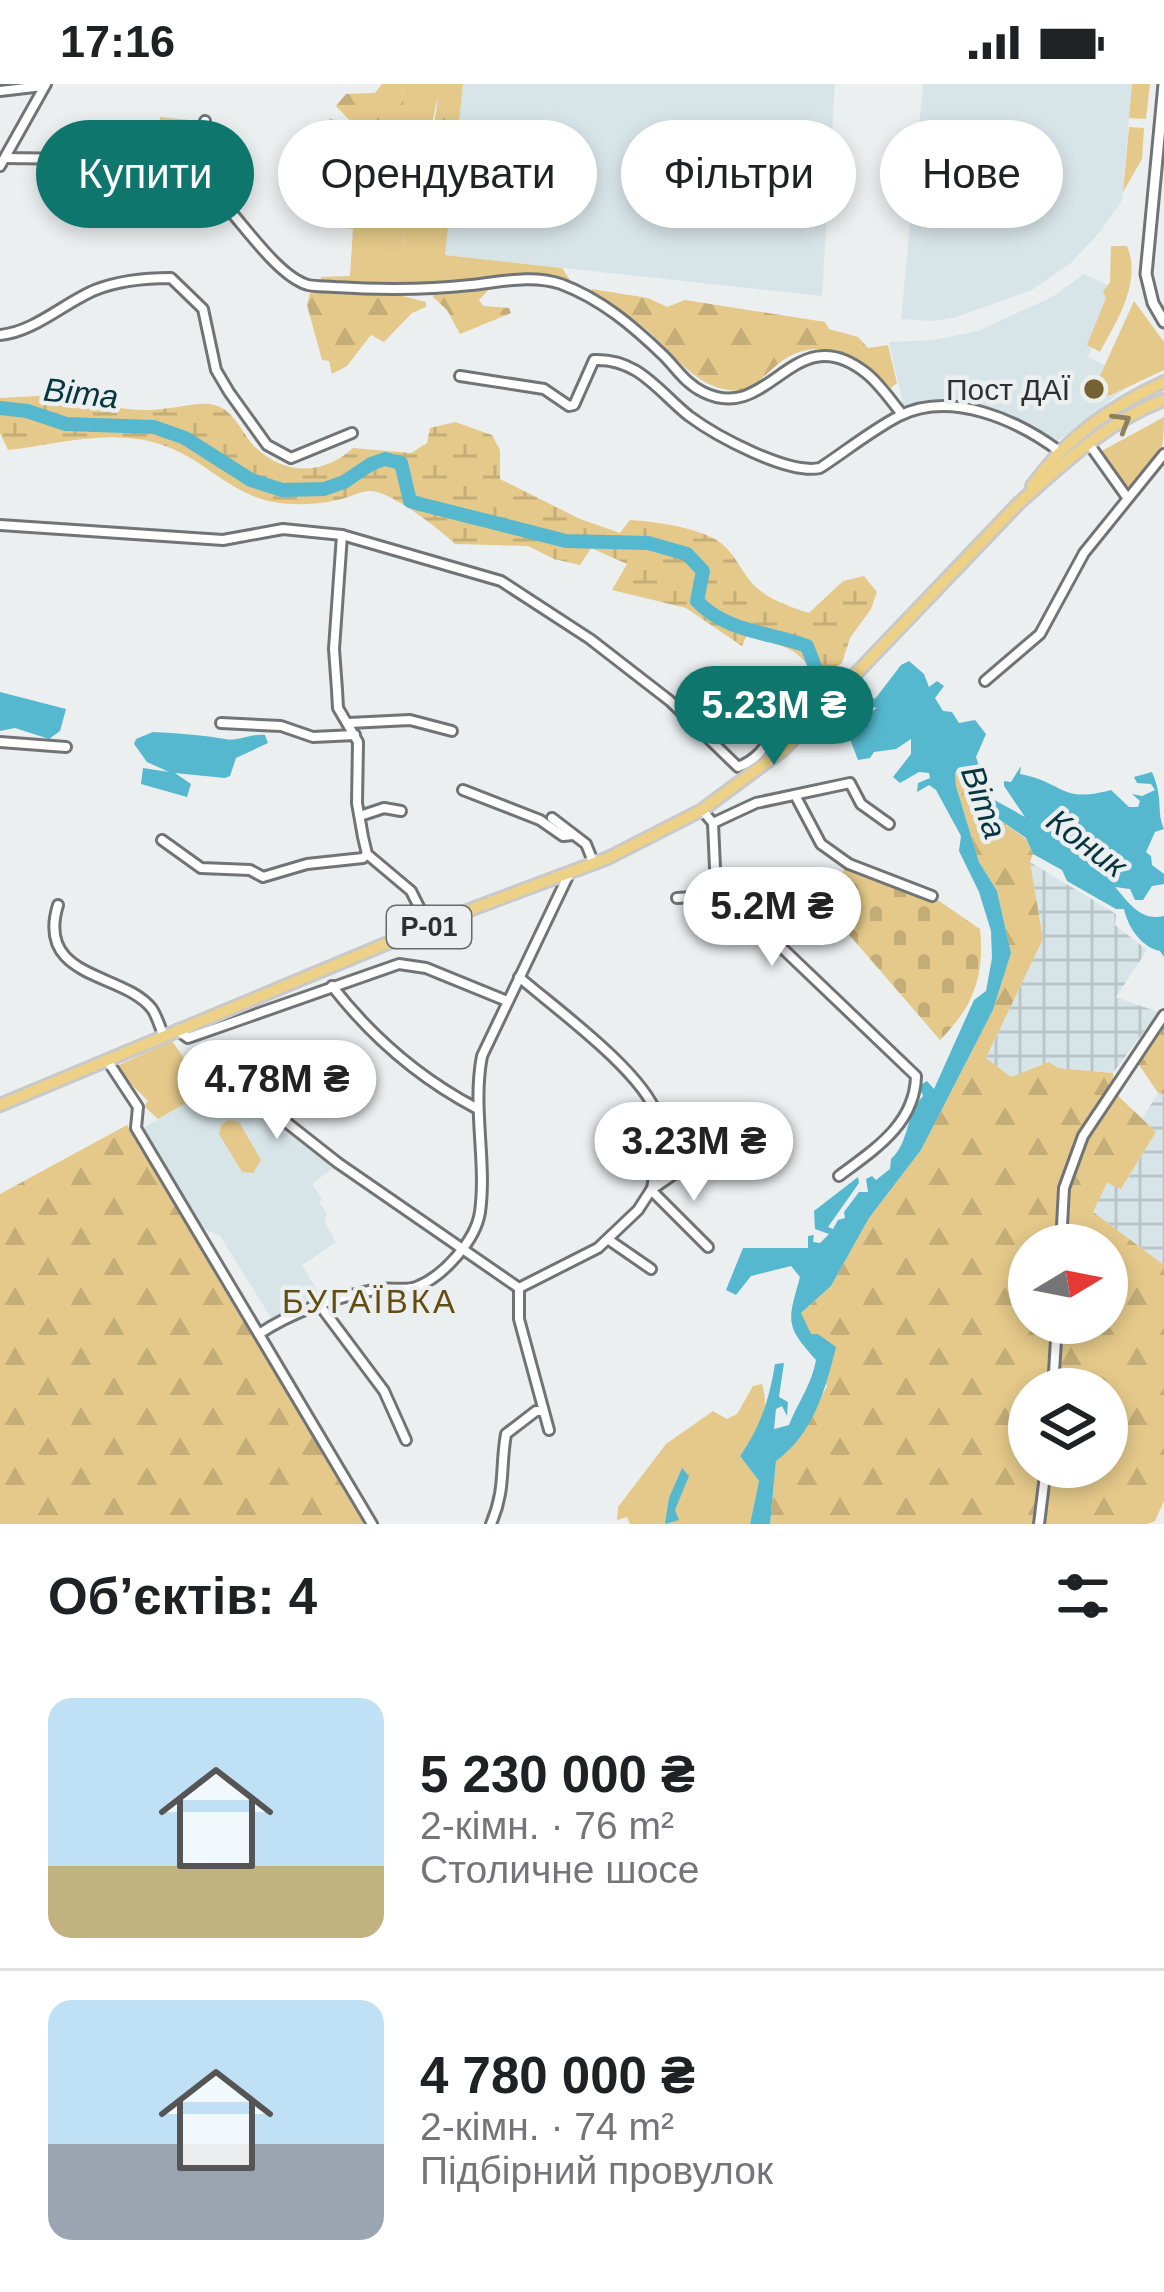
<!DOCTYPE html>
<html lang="uk">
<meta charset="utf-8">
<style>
:root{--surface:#fff;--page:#f2f2f2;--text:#202124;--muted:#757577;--line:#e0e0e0;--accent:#0f766e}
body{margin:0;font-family:Helvetica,sans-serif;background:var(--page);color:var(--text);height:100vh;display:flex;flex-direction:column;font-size:45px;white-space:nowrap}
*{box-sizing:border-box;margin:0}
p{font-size:39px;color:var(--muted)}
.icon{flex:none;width:66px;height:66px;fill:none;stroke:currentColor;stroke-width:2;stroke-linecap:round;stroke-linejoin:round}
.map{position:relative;height:1440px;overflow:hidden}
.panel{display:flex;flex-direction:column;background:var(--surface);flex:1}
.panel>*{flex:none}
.banner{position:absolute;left:36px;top:36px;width:1092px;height:108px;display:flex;gap:24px}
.needle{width:78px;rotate:80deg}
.buttons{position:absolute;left:1008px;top:1140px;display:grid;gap:24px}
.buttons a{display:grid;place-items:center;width:120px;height:120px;border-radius:50%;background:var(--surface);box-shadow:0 6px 18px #0003;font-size:60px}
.price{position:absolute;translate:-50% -102px;padding:0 27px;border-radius:42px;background:#fff;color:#222;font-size:39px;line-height:78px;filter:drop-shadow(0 3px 6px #0008)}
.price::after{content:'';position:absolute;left:50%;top:72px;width:36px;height:27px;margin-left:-18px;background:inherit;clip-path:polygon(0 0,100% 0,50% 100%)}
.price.on{background:var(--accent);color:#fff}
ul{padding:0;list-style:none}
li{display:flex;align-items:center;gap:36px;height:300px;padding:0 48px}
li+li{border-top:3px solid var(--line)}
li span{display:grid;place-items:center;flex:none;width:336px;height:240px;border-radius:24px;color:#555}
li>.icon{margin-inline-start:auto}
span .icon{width:144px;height:144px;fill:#fffc;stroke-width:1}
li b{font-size:51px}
h2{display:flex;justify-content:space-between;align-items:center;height:144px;padding:0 48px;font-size:51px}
.chip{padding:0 42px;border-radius:54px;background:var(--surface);box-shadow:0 6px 18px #0003;font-size:42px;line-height:108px}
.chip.on{background:var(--accent);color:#fff}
.status{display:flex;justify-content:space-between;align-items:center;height:84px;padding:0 60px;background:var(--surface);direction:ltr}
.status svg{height:33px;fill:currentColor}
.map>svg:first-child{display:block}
.built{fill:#d8e5e8}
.industrial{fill:url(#industrial-grid)}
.green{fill:#e4c98a}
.forest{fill:url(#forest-firs);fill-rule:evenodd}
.wetland{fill:url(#wetland-marsh)}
.cemetery{fill:url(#cemetery-stones)}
.water{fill:#55b8ce}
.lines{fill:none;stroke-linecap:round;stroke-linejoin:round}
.river{stroke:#55b8ce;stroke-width:14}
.minor-casing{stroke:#717475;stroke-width:14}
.tertiary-casing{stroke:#717475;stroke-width:15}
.primary-casing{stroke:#c9c9c9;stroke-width:16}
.minor{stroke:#fff;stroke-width:8}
.tertiary{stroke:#fff;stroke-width:9}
.primary{stroke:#ecd186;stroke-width:10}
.oneway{stroke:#8d805b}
.poi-dot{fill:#766231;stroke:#ebeff0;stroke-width:4.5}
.labels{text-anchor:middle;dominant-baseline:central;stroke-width:9;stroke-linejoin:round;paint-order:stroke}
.shield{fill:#ebeff0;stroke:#67696a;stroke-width:3}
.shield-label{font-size:27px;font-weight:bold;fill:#2e3030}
.poi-label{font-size:30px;fill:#2e3030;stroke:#ebeff0;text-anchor:end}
.water-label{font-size:33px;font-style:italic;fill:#05363f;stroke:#ebeff0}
.neighbourhood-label{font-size:33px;letter-spacing:3px;fill:#634d10;stroke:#ebeff0}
</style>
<div class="status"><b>17:16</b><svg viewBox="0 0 49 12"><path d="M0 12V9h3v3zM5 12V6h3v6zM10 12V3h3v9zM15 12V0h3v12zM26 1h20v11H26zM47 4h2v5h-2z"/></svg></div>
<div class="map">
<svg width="1164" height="1440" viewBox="0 0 1164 1440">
<defs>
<pattern id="industrial-grid" width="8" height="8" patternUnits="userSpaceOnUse" patternTransform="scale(3)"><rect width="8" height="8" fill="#d8e5e8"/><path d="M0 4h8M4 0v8" fill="none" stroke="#bac5c7"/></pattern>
<pattern id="forest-firs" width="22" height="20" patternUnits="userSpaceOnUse" patternTransform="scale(3)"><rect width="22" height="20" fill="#e4c98a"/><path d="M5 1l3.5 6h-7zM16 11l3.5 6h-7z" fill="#c4ad77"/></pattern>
<pattern id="wetland-marsh" width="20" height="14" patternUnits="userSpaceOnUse" patternTransform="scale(3)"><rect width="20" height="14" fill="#e4c98a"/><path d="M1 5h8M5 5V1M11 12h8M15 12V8" fill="none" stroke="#c4ad77"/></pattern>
<pattern id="cemetery-stones" width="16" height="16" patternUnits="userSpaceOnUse" patternTransform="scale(3)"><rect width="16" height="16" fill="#e4c98a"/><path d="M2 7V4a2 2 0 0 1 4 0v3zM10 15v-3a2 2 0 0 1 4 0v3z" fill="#c4ad77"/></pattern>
</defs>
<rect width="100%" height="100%" fill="#ebeff0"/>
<g class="built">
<polygon points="463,0 835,0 822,212 444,171"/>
<polygon points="923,0 1132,0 1122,116 1100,148 1071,179 1032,206 953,234 931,237 901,235"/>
<polygon points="1084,190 1116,205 1088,273 1135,297 1058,357 1013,334 961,318 904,324 889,258 933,256 978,247 1052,213"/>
<polygon points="218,1000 257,1020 319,1068 333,1084 312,1100 322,1115 319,1118 327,1129 325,1139 336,1158 302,1181 321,1213 273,1237 220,1152 200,1143 143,1049 145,1043"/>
</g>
<g class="industrial">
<polygon points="1030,778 1116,830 1115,841 1147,866 1116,913 1158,928 1113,989 1058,984 1048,979 1011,993 986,974 1043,855"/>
<polygon points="1158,1009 1164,1010 1164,1181 1092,1128 1107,1099 1122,1104 1156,1048 1142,1035"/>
</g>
<g class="green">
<path d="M406,0H437L439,7C431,40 430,74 400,94L389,71L388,50L405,33L402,12Z"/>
<path d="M447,0H463L445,171L562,184L577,206C523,178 456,203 398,205C372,205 346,201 321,199V193L350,192L353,145L323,141L329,34L357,44L363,50L364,71L339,79L361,126L386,140L390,172L404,166L406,130L444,88Z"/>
<polygon points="1132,0 1150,0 1146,35 1129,34"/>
<polygon points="160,33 200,37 188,94 158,84"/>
<polygon points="1129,43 1144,44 1142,75 1123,108"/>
<path d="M1111,162H1127C1142,198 1117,237 1100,268L1087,261L1106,214L1103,208L1110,198Z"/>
<polygon points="1134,217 1164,258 1164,286 1111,311 1099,313 1105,299 1099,294"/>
<path d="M1164,333C1164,362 1161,392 1130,403L1119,397L1098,369Z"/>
<polygon points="172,957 207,1007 158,1035 144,1022 148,1017 117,986 119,981"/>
<polygon points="229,1036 239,1038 261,1076 253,1089 242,1088 219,1050 221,1041"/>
<path d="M762,1300C771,1332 758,1346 740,1372L759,1397L750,1440H630L627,1433L617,1436L618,1423L666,1360L713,1327L727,1335L737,1330L753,1302Z"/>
</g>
<g class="forest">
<path d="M382,0H406L402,12L406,33L388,50L389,71L401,93C428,77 440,31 437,0H447C449,41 445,82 435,122L406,130L404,167L389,172L386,140L361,126L333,93L339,79L364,70L363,50L336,22L346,10L375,9Z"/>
<polygon points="492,202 479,216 483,222 509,224 511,229 460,250 447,226 433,213 436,206"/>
<polygon points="311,205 399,211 426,218 426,223 412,229 384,258 371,251 347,282 332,290 329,277 322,276 307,221"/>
<path d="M592,205L648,214L667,223L685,216L825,238L829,245L858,253L868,264L888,261L897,299L891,304C858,273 819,248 778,280C767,289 759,298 747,306C701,312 678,274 647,246C629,231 611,220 591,210Z"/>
<path d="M955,687H963L987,727L1026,755L1033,770L1030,778L1043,855L986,974L1011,993L1049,978L1058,984L1113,989V1007L1156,1048L1121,1105L1107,1099L1093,1128L1164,1181V1417L1155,1437L1148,1440H770L776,1377C802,1359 813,1329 827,1302L800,1230L831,1202L869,1134L921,1066L993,926L1011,869L997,807L979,778L956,702ZM1029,1161H1107V1239H1029ZM1029,1305H1107V1383H1029Z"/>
<polygon points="1164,931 1164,1010 1158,1009 1135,975"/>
<polygon points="127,1041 364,1440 0,1440 0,1110"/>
</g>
<path class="wetland" d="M55,311C86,315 113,326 145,326C164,327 195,318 210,320C234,323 241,349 255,363C285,392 324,391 353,364L411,369L427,359L430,344L455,338L492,351L500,366V395L580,435L620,449L630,436C657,438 688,442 713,454C735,465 741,490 757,504C772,517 791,523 809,529L843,497L864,492L877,508L871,525L850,554L842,579L817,598C801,561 782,563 747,551L742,562L686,524L612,506L627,480L591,464L580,481L554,475L528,462L455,460C441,446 390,407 371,407C361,407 354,411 345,414C318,422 279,423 253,412C225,401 201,377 173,365C118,341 62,360 8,366L0,349V314Z"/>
<path class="cemetery" d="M849,780L932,812L980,845C985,892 973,923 940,956L820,817Z"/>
<g class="water">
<path d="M909,577L924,590L929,603L937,597L944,602L935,614L943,627L952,628L959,639L975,636L986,650L976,673L989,713L1025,733L1004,702V697L1011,698L1021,682L1020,690C1064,698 1060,720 1111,706L1129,723H1138L1140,717L1132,710L1142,712L1155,706L1151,700L1137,699L1134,693L1152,688C1164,716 1156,727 1164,745L1155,748L1146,768L1151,772L1152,781L1164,790V800L1152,802L1143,816H1135L1130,805L1115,803C1130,820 1140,837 1164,832V873L1160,867C1141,863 1128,843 1124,825H1116L1067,797L1062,786L1033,770L1026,754L987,727L963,688H955L956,702L979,778L997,807L1011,869L993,926L921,1066L869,1134L831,1202L801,1229L811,1250H818L836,1263C826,1304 813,1351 776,1377L770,1440H750L759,1397L740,1372C761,1342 769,1316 775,1280L784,1279L779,1313L788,1318L787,1332L782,1322L776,1325L774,1345L789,1341C798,1318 812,1300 816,1276C784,1241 788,1237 800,1193L791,1182L751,1192L736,1211L726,1206L743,1164H808V1152L814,1151L813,1158L820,1159L829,1150L815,1145L814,1127L858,1093L859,1099L828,1143L833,1145L838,1136L845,1134L844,1128L859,1108H868L866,1095L872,1092L876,1096L890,1085L891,1075C910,1058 905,1031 923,1012L919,1002L927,997L934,1005L974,916L986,907L992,874L991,847L979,808L959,767L961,752L936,706L929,701L917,708L918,699L930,694L929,689L919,688L900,699L893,693L911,670V655L896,665L874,668L870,674L858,676L846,645L877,624L851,618L817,598L824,594L875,615L901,581Z"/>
<polygon points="0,608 66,625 60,647 49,655 15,644 0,647"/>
<path d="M153,648C178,649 201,651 225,655C237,658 251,649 265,651L268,659L236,674L230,692L225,694L175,689L191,700L187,713L141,700L143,684L169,688L147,678L134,660L136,655Z"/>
<polygon points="682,1384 689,1392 675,1426 679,1436 665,1440 669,1414"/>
</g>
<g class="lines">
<path class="river" d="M0,324L27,327L66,340L154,343L185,354L251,396L282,406L324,405L344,398L371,380L385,375L401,379L410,417L420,420L566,457L648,459L687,470L703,487L697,517C726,548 769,548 807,562L820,596L834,603"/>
<defs>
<g id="minor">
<polyline points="0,7 43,2"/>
<path d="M7,74C70,75 176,71 224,120C245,142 279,193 308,201C316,203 327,202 335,203C381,206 425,206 471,201C500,198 532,190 561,200C601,215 633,242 664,272C677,285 686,300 703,308C770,342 793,231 866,289C880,300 891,317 902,330"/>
<polyline points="0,82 46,0"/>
<polyline points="192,99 205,37"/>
<path d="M0,251C34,248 64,219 95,206C120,196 145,194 171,194L203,225L216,286L229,308L267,361L291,374L352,349"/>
<path d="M460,292L544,305L569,322L574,321L594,276C638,274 658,307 689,332C716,352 788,391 820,384C846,367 872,346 899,332C951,306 1017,336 1059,367"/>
<polyline points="1089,360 1126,412"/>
<path d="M0,441L223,456L283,445L342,451L501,497L590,555L670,617L738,683C754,677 767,664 772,648"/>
<polyline points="342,451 334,565 337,606 338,624 358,658 357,719 363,753 367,770 411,807 429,843"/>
<polyline points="985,597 1040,550 1084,469 1164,370"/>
<polyline points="221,639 281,642 313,653 355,651"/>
<polyline points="349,639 410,636 452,647"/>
<polyline points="0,658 66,663"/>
<polyline points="463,706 540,736 563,752 573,751"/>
<polyline points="795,711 821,760 849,780 932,812"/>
<path d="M702,726L713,739L715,784L722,801L753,822L781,863L916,992C915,1040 875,1065 839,1092"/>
<polyline points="360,732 384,724 401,727"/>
<polyline points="552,734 586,760 594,780"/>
<polyline points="713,739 756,719 850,699 861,720 889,740"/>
<polyline points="162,756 201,784 250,786 263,793 307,780 363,774 367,770"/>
<polyline points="677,814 709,812 722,801"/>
<path d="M58,821C35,896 124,888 152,925C157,932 160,944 164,952"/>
<path d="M519,893C555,924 642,987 657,1031C665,1052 655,1083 652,1105"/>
<path d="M332,902C371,952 419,994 476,1024"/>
<polyline points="177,946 188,954 399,880 426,884 507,917"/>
<polyline points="107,976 138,1023 136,1044 372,1440"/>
<polyline points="235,1006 258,1016 338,1079 519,1204"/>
<polyline points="651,1106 708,1163"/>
<polyline points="609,1156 651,1185"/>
<polyline points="1061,1161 1064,1104 1083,1052 1164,931"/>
<polyline points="319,1220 384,1307 406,1356"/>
<path d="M259,1250C295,1226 336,1213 379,1205C391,1203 406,1207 416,1203C443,1193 476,1156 480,1128C487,1077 472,1024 482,972L569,790"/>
<polyline points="1053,1305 1057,1239"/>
<polyline points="549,1346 519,1235 519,1204 598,1164 638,1126 651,1106 697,1074"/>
<path d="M491,1440C506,1405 500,1384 506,1350L536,1327H542"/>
<polyline points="1039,1440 1046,1383"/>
</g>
<polyline id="tertiary" points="1164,0 1146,190 1153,219 1164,238"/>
<g id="primary">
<path d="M1032,402C1067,353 1110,323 1164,298"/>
<path d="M0,1021L443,836L608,774L702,726L783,666L1019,419C1063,380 1108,337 1164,316"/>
</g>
</defs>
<use href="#minor" class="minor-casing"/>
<use href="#tertiary" class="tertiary-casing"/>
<use href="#primary" class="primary-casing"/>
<use href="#minor" class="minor"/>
<use href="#tertiary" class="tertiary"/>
<use href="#primary" class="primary"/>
</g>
<defs><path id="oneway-chevron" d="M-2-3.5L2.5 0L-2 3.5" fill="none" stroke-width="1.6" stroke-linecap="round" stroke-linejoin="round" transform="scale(3)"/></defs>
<use class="oneway" href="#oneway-chevron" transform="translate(1122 338) rotate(-31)"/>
<circle class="poi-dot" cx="1094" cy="305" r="12"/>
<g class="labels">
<rect class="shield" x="387" y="822" width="84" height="42" rx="9"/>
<g class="shield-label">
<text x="429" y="843">Р-01</text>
</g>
<g class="poi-label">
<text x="1070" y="305">Пост ДАЇ</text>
</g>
<g class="water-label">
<text transform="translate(81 309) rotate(6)">Віта</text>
<text transform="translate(984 718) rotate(70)">Віта</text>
<text transform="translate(1087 759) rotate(37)">Коник</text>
</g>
<g class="neighbourhood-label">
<text x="370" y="1217">БУГАЇВКА</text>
</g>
</g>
</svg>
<div class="buttons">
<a><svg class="needle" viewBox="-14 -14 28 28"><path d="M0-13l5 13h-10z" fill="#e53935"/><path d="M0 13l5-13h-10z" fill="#757577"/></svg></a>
<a><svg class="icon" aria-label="layers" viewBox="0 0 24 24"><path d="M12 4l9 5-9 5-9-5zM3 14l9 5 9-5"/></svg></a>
</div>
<b class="price on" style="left:774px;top:684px">5.23M ₴</b>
<b class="price" style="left:772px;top:885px">5.2M ₴</b>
<b class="price" style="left:277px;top:1058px">4.78M ₴</b>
<b class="price" style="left:694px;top:1120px">3.23M ₴</b>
<div class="banner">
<a class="chip on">Купити</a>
<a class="chip">Орендувати</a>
<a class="chip">Фільтри</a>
<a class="chip">Нове</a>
</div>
</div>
<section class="panel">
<h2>Об’єктів: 4<svg class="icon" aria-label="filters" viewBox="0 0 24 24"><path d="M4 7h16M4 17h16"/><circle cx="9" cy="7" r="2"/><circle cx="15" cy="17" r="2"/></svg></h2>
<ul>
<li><span style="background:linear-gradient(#bfe0f5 70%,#c2b280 0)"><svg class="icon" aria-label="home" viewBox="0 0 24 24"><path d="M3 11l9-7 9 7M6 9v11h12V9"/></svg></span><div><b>5 230 000 ₴</b><p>2-кімн. · 76 m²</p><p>Столичне шосе</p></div></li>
<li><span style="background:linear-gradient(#bfe0f5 60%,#9aa5b1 0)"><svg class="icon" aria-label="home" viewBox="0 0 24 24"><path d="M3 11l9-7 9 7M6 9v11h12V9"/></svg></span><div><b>4 780 000 ₴</b><p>2-кімн. · 74 m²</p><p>Підбірний провулок</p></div></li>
</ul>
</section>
